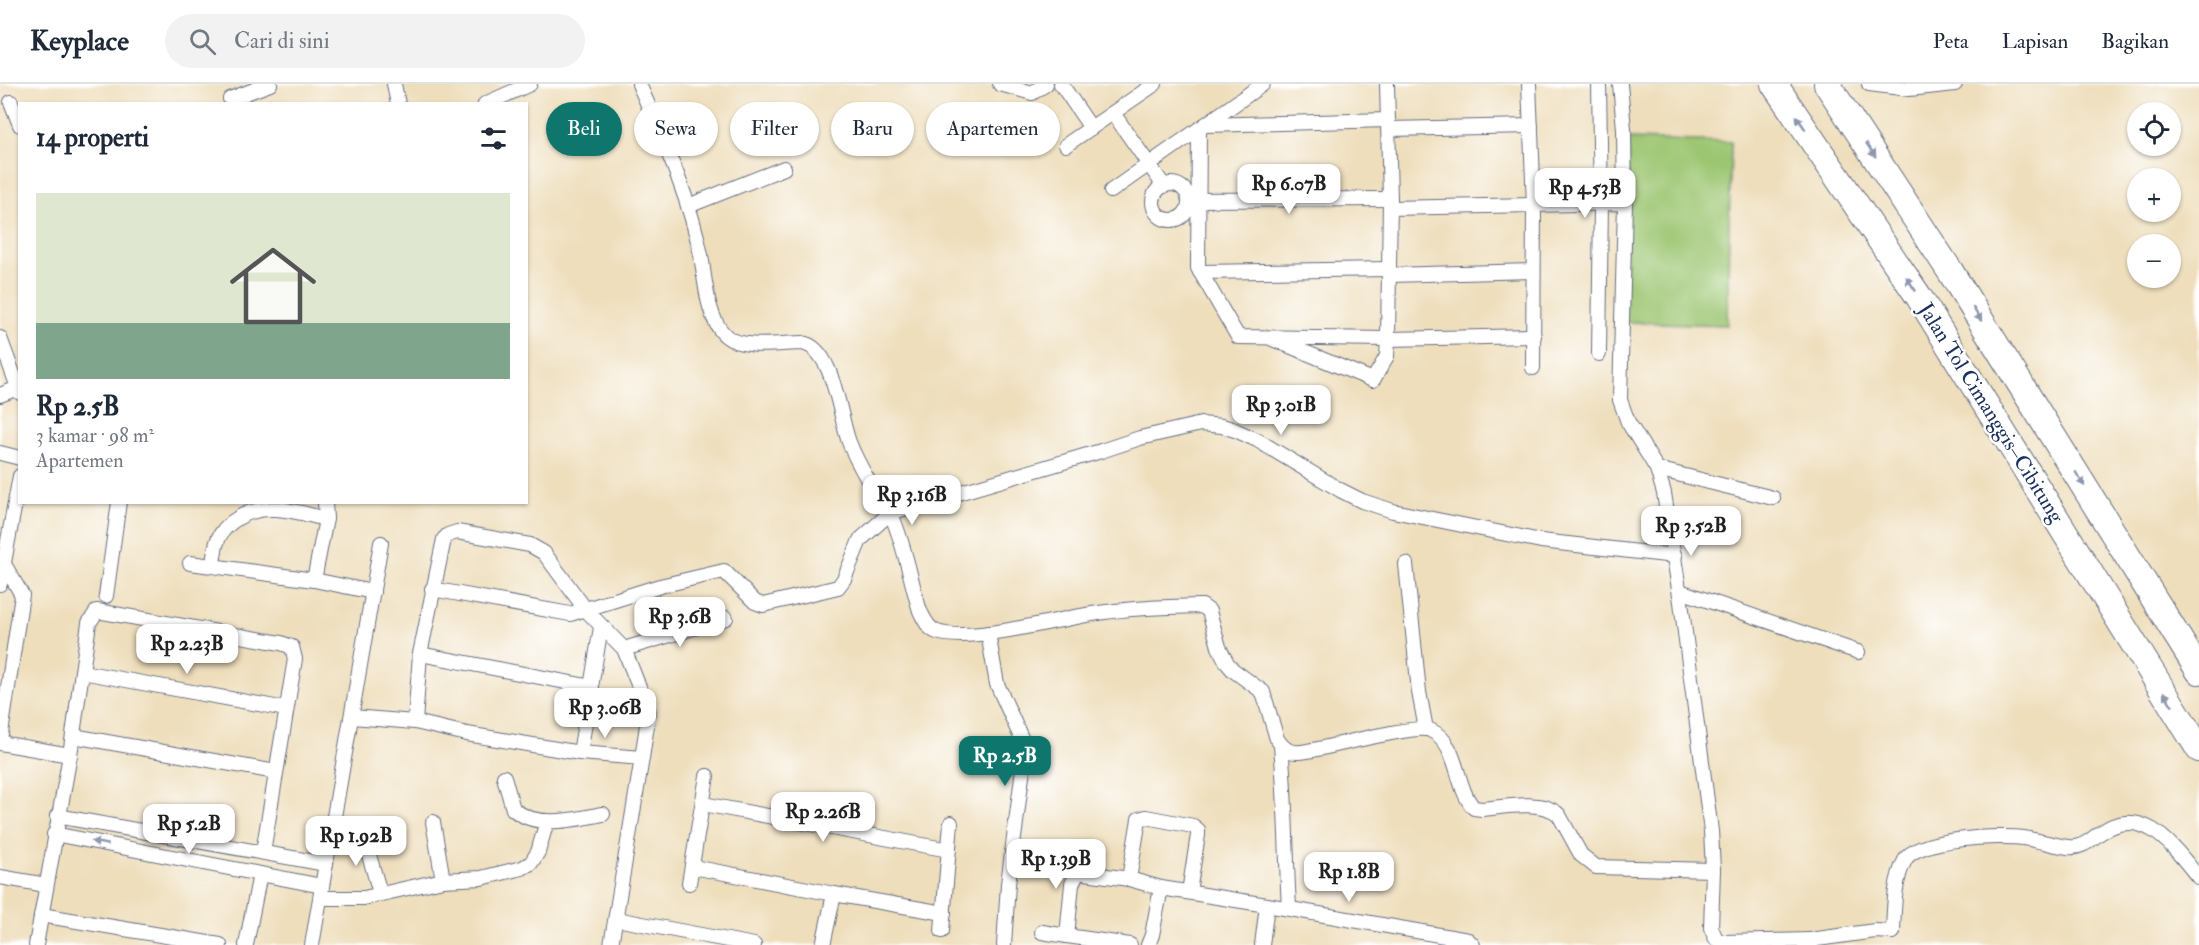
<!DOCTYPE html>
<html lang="id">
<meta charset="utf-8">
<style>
:root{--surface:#fff;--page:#f2f2f3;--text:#1f2937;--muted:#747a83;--line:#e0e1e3;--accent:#0f766e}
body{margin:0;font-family:"IM FELL Double Pica",serif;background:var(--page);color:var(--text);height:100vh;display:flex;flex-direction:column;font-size:22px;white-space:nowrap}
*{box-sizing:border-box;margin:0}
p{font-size:20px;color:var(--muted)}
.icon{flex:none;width:33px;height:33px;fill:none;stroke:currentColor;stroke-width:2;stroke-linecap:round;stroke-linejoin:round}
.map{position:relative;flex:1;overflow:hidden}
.details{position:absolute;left:18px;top:18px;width:510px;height:402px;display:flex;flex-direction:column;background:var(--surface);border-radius:0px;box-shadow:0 2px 4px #0004}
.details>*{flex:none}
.top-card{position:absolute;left:546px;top:18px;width:570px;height:54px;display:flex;gap:12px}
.fabs{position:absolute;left:2127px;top:18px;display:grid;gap:12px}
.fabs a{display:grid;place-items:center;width:54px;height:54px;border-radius:50%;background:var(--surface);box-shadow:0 2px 4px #0004;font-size:30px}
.price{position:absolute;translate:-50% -51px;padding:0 14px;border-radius:12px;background:#fff;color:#222;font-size:20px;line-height:39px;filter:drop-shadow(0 2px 3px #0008)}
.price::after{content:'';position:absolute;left:50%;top:36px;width:18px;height:14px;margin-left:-9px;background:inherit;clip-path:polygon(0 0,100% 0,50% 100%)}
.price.on{background:var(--accent);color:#fff}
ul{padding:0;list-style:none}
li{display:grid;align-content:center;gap:12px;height:318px;padding:0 18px}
li span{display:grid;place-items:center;height:186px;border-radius:0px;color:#555}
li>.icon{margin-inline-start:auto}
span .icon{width:108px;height:108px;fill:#fffc;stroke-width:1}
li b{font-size:26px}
h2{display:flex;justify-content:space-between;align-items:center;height:72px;padding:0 18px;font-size:26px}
.chip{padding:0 21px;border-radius:27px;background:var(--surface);box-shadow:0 2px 4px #0004;font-size:21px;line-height:54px}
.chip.on{background:var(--accent);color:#fff}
header{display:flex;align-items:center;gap:36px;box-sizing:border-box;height:84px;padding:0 30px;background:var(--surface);border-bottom:2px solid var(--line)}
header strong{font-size:28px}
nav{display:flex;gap:33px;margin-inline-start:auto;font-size:21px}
.search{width:420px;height:54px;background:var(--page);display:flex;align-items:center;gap:15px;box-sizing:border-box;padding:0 21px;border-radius:33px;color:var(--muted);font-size:22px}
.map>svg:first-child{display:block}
.green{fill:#9dc672;stroke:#5c7a68;stroke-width:1.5}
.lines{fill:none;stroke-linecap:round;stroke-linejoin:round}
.minor-casing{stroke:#656c7f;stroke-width:16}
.motorway-casing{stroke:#656c7f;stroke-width:28}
.minor{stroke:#fff;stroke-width:14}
.motorway{stroke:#fff;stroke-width:26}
.oneway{fill:#8d97ae}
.labels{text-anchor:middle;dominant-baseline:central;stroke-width:5;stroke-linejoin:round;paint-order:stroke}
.street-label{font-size:21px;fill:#1b2f5e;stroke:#fff}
</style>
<header>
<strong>Keyplace</strong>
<div class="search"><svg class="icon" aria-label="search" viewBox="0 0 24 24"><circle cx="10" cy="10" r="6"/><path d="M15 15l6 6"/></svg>Cari di sini</div>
<nav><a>Peta</a><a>Lapisan</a><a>Bagikan</a></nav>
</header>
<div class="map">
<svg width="2199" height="861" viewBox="0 0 2199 861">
<rect width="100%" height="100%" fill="#fff"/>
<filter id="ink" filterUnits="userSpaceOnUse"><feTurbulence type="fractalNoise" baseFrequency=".0167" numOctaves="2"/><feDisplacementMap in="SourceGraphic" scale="12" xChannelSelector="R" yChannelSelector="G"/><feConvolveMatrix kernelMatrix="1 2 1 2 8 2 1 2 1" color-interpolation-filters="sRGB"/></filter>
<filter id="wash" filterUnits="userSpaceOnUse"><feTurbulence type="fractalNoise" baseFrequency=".008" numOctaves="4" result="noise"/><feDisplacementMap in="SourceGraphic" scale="24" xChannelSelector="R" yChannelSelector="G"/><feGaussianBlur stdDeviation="1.35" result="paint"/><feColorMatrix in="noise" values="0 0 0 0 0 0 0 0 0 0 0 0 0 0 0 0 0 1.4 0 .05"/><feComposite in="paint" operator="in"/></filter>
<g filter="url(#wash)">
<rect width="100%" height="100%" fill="#eedebc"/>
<polygon class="green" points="1629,55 1731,58 1727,241 1625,238"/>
</g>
<g filter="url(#ink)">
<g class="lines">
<defs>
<g id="minor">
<polyline points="394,0 398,20"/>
<path d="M639,0C663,56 689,111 701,171C705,195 707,236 726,252C742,266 782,259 802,259C834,264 839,332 849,358C854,371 861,384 868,396C875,407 885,418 891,430C905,461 910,495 920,527C924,535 928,545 937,548C972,559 1054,536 1092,530C1128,524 1165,523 1202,522L1209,527L1219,563L1227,579L1233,586L1263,608L1277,655C1281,661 1284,665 1290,667C1297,670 1306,667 1313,666C1334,662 1417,640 1430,646C1460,659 1454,703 1474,724L1482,725C1504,723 1542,715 1559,731L1581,771L1596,783L1713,786"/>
<polyline points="1000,0 1032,9 1046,0"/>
<polyline points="1061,0 1091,44"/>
<polyline points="1387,0 1390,115 1388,255 1534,252"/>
<polyline points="1529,0 1534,121 1533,284"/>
<polyline points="1599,0 1601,120 1599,270"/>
<polyline points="1620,0 1624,45 1625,119 1620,316 1628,338 1657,385 1664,409 1681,518 1711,747 1713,786 1711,844 1716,855 1722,858 1810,856 1811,861"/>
<polyline points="1869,0 1909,5 1955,0"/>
<polyline points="230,15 270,0"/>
<polyline points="11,18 20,41"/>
<polyline points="485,20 530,0"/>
<polyline points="1113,29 1164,102"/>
<polyline points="1205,41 1388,36"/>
<polyline points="1199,45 1198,184 1238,253 1388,255 1387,272 1373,296 1270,254"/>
<polyline points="1389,45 1531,42"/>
<polyline points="1066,61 1155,0"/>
<circle cx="1171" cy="118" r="18"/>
<polyline points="1111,107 1263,0"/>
<polyline points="1189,116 1390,115"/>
<polyline points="688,122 784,84"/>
<polyline points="1390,124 1625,119"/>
<polyline points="1200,188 1389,185"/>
<polyline points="1389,191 1533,187"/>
<polyline points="0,254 20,309"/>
<polyline points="0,311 18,304"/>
<polyline points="0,369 20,374"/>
<polyline points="1657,385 1773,414"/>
<polyline points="190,479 314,496 373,508"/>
<polyline points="1406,480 1419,608 1426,645"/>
<path d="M213,481C215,459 218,446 238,434C266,417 296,428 326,435"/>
<polyline points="314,496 326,435 325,418"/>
<polyline points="0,500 20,392"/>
<polyline points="432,505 570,530 660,502 724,487 755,518 763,521 838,503 844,495 860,456 890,429 1101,367 1140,354 1201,340 1222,342 1235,346 1257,356 1340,406 1362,417 1393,427 1541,457 1675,472"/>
<polyline points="1680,507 1858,568"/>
<polyline points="106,512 119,418"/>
<polyline points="988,549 997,600 1023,658 1025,669 1008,800 1004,861"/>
<polyline points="624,565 726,534"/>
<polyline points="420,570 592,603"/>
<polyline points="82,588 286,625"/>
<polyline points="352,633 415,638 467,650 580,669 642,674 611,861"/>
<polyline points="415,638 420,570 444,455 448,451 457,448 530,461 544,469 586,526 624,565 649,628 642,674"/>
<polyline points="73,652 276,688"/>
<polyline points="0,656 22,511 4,480"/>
<polyline points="0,659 70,671"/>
<path d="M1281,662C1286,716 1286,770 1289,824"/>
<polyline points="580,669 601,543"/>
<path d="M504,693L513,725C538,746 575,735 603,730"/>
<polyline points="703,720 949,766"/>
<polyline points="57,732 326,780"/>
<polyline points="433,738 443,796"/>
<polyline points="362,747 380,809"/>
<polyline points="54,750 322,802"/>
<polyline points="693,783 834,810"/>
<polyline points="0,793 46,801"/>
<polyline points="1129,795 1139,735 1146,733 1193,742 1198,746 1198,751 1189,808"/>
<polyline points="689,799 707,692"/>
<polyline points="321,814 364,814 443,796 481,794 522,784 531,779 538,768 547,737"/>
<polyline points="41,831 220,861"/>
<polyline points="616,835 754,861"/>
<polyline points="942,847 951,739"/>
<polyline points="1042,848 1067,852"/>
<path d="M1810,856L1875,847L1893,848C1894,825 1894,796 1905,776C1916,754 2000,751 2023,754C2038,756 2053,761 2068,763C2081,765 2090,756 2100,749C2144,718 2174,764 2199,794"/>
<polyline points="36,861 70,671 89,539 97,527 281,559 292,563 295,575 263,768"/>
<polyline points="246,861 260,790"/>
<polyline points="312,861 381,459"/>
<polyline points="823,861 834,810 944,829"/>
<polyline points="1130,861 1067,852 1072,800 1078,788 1129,795 1161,804 1267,821"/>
<polyline points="1148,861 1152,851 1161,804"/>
<polyline points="1262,861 1267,821 1468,856 1473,861"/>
</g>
<g id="motorway">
<polyline points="1774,0 1919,213 2199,665"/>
<polyline points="1827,0 1950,187 2199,587"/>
</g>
</defs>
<use href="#minor" class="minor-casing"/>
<use href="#motorway" class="motorway-casing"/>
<use href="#minor" class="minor"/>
<use href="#motorway" class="motorway"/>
</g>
<defs><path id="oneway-solid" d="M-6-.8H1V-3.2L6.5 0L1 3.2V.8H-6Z" transform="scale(1.5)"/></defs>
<g class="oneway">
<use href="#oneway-solid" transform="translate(1801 39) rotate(-124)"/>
<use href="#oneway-solid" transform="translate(1871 66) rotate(56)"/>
<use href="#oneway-solid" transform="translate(1911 200) rotate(-124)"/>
<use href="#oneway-solid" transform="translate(1977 230) rotate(58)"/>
<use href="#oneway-solid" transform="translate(2080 395) rotate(58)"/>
<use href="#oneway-solid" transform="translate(2168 615) rotate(-122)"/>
<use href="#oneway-solid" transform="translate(100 759) rotate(-169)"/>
</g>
</g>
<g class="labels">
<g class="street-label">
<text transform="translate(1991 329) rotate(58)">Jalan Tol Cimanggis–Cibitung</text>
</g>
</g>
</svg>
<div class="fabs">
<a><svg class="icon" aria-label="locate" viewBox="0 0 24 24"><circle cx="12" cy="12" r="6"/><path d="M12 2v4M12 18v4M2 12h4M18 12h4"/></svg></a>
<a>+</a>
<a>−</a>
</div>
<b class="price" style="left:1289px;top:131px">Rp 6.07B</b>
<b class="price" style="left:1585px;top:135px">Rp 4.53B</b>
<b class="price" style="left:1281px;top:352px">Rp 3.01B</b>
<b class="price" style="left:912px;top:442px">Rp 3.16B</b>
<b class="price" style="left:1691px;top:473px">Rp 3.52B</b>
<b class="price" style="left:680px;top:564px">Rp 3.6B</b>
<b class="price" style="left:187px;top:591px">Rp 2.23B</b>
<b class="price" style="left:605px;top:655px">Rp 3.06B</b>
<b class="price on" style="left:1005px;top:703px">Rp 2.5B</b>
<b class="price" style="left:823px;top:759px">Rp 2.26B</b>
<b class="price" style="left:189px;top:771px">Rp 5.2B</b>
<b class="price" style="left:356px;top:783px">Rp 1.92B</b>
<b class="price" style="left:1056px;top:806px">Rp 1.39B</b>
<b class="price" style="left:1349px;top:819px">Rp 1.8B</b>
<div class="top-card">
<a class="chip on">Beli</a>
<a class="chip">Sewa</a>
<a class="chip">Filter</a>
<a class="chip">Baru</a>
<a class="chip">Apartemen</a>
</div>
<section class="details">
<h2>14 properti<svg class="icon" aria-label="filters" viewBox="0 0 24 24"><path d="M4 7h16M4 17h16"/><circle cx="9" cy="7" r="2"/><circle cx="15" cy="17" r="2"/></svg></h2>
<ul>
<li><span style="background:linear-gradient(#dfe7d0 70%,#7fa58c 0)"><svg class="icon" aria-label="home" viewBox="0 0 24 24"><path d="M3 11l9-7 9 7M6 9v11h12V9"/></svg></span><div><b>Rp 2.5B</b><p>3 kamar · 98 m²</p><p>Apartemen</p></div></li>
</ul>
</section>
</div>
